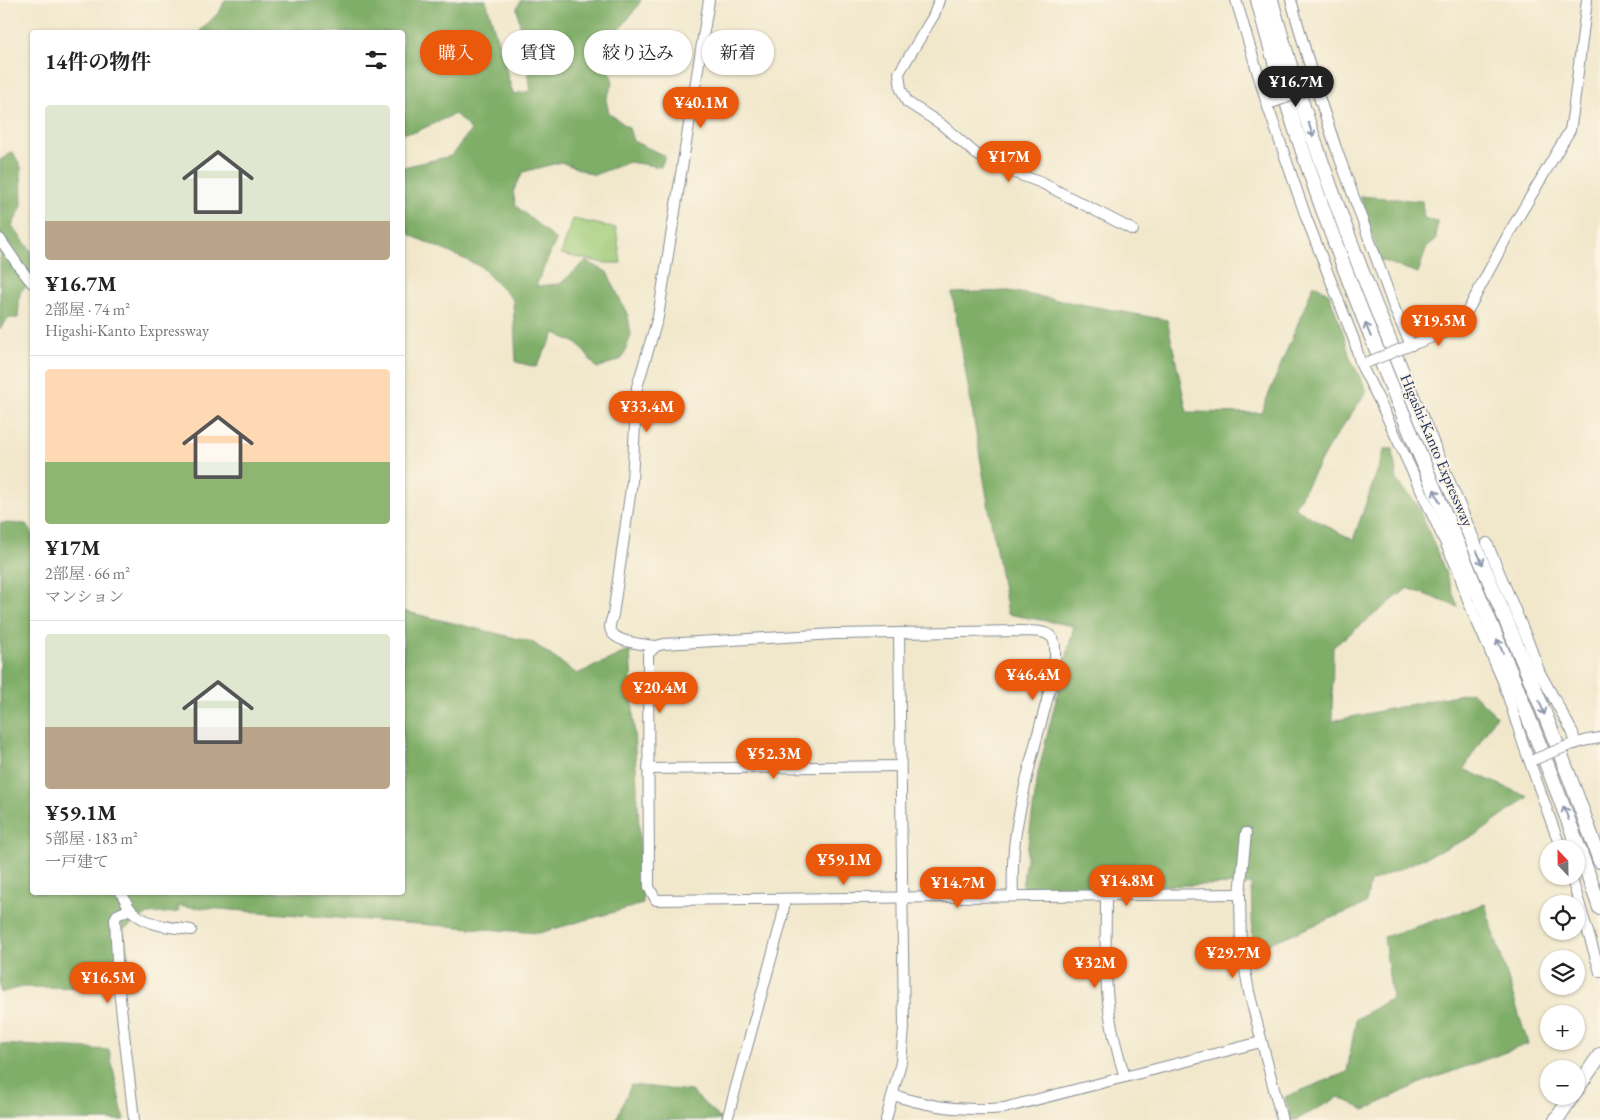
<!DOCTYPE html>
<html lang="ja">
<meta charset="utf-8">
<style>
:root{--surface:#fff;--page:#f6f6f6;--text:#222;--muted:#767676;--line:#e0e0e0;--accent:#ea580c}
body{margin:0;font-family:"EB Garamond","Noto Serif JP",serif;background:var(--page);color:var(--text);height:100vh;display:flex;flex-direction:column;font-size:19px;white-space:nowrap}
*{box-sizing:border-box;margin:0}
p{font-size:16px;color:var(--muted)}
.icon{flex:none;width:28px;height:28px;fill:none;stroke:currentColor;stroke-width:2;stroke-linecap:round;stroke-linejoin:round}
.map{position:relative;flex:1;overflow:hidden}
.sheet{position:absolute;left:30px;top:30px;width:375px;height:865px;display:flex;flex-direction:column;background:var(--surface);border-radius:5px;box-shadow:0 1px 4px #0004}
.sheet>*{flex:none}
.guide{position:absolute;left:420px;top:30px;width:475px;height:45px;display:flex;gap:10px}
.needle{width:32px;rotate:338deg}
.buttons{position:absolute;left:1540px;top:840px;display:grid;gap:10px}
.buttons a{display:grid;place-items:center;width:45px;height:45px;border-radius:50%;background:var(--surface);box-shadow:0 1px 4px #0004;font-size:25px}
.price{position:absolute;translate:-50% -42px;padding:0 11px;border-radius:18px;background:var(--accent);color:#fff;font-size:16px;line-height:32px;filter:drop-shadow(0 1px 2px #0008)}
.price::after{content:'';position:absolute;left:50%;top:30px;width:15px;height:11px;margin-left:-8px;background:inherit;clip-path:polygon(0 0,100% 0,50% 100%)}
.price.active{background:#222;color:#fff}
ul{padding:0;list-style:none}
li{display:grid;align-content:center;gap:10px;height:265px;padding:0 15px}
li+li{border-top:1px solid var(--line)}
li span{display:grid;place-items:center;height:155px;border-radius:5px;color:#555}
li>.icon{margin-inline-start:auto}
span .icon{width:90px;height:90px;fill:#fffc;stroke-width:1}
li b{font-size:21px}
h2{display:flex;justify-content:space-between;align-items:center;height:60px;padding:0 15px;font-size:21px}
.pill{padding:0 18px;border-radius:22px;background:var(--surface);box-shadow:0 1px 4px #0004;font-size:18px;line-height:45px}
.pill.active{background:var(--accent);color:#fff}
.map>svg:first-child{display:block}
.green{fill:#9fca77;stroke:#5d7c6a}
.forest{fill:#7fae68;stroke:#4d6e63}
.lines{fill:none;stroke-linecap:round;stroke-linejoin:round}
.minor-casing{stroke:#868c95;stroke-width:12}
.highway-casing{stroke:#868c95;stroke-width:16}
.minor{stroke:#fff;stroke-width:10}
.highway{stroke:#fff;stroke-width:14}
.minor-bridge-casing{stroke:#868c95;stroke-width:12;stroke-linecap:butt}
.minor-bridge{stroke:#fff;stroke-width:10}
.oneway{stroke:#8d97ae}
.labels{text-anchor:middle;dominant-baseline:central;stroke-width:4;stroke-linejoin:round;paint-order:stroke}
.street-label{font-size:16px;fill:#1b2f5e;stroke:#fcf5e5}
</style>
<div class="map">
<svg width="1600" height="1120" viewBox="0 0 1600 1120">
<rect width="100%" height="100%" fill="#fcf5e5"/>
<filter id="ink" filterUnits="userSpaceOnUse"><feTurbulence type="fractalNoise" baseFrequency=".02" numOctaves="2"/><feDisplacementMap in="SourceGraphic" scale="10" xChannelSelector="R" yChannelSelector="G"/><feConvolveMatrix kernelMatrix="1 2 1 2 8 2 1 2 1" color-interpolation-filters="sRGB"/></filter>
<filter id="wash" filterUnits="userSpaceOnUse"><feTurbulence type="fractalNoise" baseFrequency=".0096" numOctaves="4" result="noise"/><feDisplacementMap in="SourceGraphic" scale="20" xChannelSelector="R" yChannelSelector="G"/><feGaussianBlur stdDeviation="1.12" result="paint"/><feColorMatrix in="noise" values="0 0 0 0 0 0 0 0 0 0 0 0 0 0 0 0 0 1.4 0 .05"/><feComposite in="paint" operator="in"/></filter>
<g filter="url(#wash)">
<rect width="100%" height="100%" fill="#f1e8cc"/>
<polygon class="green" points="573,219 616,228 621,263 604,263 561,254"/>
<g class="forest">
<polygon points="225,0 486,0 513,94 531,91 517,8 521,0 641,0 637,7 611,41 608,61 613,83 606,100 609,113 629,128 633,141 665,156 661,167 629,162 594,175 561,162 523,172 513,192 516,206 556,240 536,286 560,284 586,261 607,272 628,316 631,335 622,359 597,368 578,344 555,333 536,367 516,362 513,300 480,266 410,235 403,218 403,167 451,156 471,130 455,114 415,132 403,133 402,32 199,32 220,11"/>
<polygon points="13,152 21,167 22,206 12,226 32,252 32,281 20,292 18,318 8,318 0,329 0,160"/>
<polygon points="1360,196 1422,201 1424,218 1437,222 1436,239 1427,246 1418,273 1380,260"/>
<polygon points="1314,284 1329,294 1344,335 1350,358 1367,391 1329,446 1294,508 1353,540 1385,449 1393,449 1397,481 1417,504 1443,566 1458,607 1408,588 1333,647 1332,721 1471,692 1496,715 1464,769 1528,797 1478,834 1370,882 1366,904 1253,950 1251,884 1022,888 1038,773 1074,626 1007,614 952,293 1009,291 1167,320 1187,412 1261,413"/>
<polygon points="0,523 26,524 32,532 32,892 402,892 403,611 532,642 577,674 630,650 643,904 539,933 178,906 179,912 148,914 123,930 135,988 21,987 0,993"/>
<polygon points="1485,904 1528,1044 1418,1084 1365,1110 1339,1097 1296,1120 1291,1120 1285,1097 1347,1072 1356,1019 1392,998 1384,937"/>
<polygon points="0,1044 109,1050 124,1120 0,1120"/>
<polygon points="631,1085 691,1091 722,1120 616,1120"/>
</g>
</g>
<g filter="url(#ink)">
<g class="lines">
<defs>
<g id="minor">
<polyline points="939,0 934,15 899,73 901,89 907,102 941,124 976,154 999,167 1042,183 1133,230"/>
<polyline points="1236,0 1267,104 1306,217 1354,340 1361,365 1379,400 1458,570 1468,601 1503,681 1523,743 1561,849"/>
<polyline points="1291,0 1316,88 1336,148 1395,310 1411,345"/>
<polyline points="0,239 20,268 32,283"/>
<polyline points="1406,347 1459,327 1509,233 1570,130 1573,112 1587,0"/>
<polyline points="1487,543 1528,641 1540,673 1573,733 1575,744"/>
<path d="M656,646C643,644 611,643 610,627C610,623 612,618 613,615L632,481L637,387L658,317L709,0"/>
<polyline points="1570,745 1588,740 1600,738"/>
<polyline points="648,769 900,766"/>
<polyline points="1246,833 1240,894 1241,948 1249,992 1282,1120"/>
<polyline points="1571,876 1600,972"/>
<path d="M121,892C124,898 127,905 131,910C146,926 171,927 191,930"/>
<path d="M1106,895C1106,933 1104,972 1109,1010C1112,1032 1118,1055 1125,1077"/>
<path d="M1013,896C1012,870 1013,845 1018,820C1023,793 1029,767 1036,741C1041,721 1062,656 1053,639C1047,629 1031,632 1021,631L835,634L664,644L656,646L648,654L649,887L656,900L1240,894"/>
<polyline points="130,909 117,915 115,919 118,981 134,1120"/>
<path d="M893,1095C929,1107 966,1112 1004,1108L1261,1042"/>
<polyline points="727,1120 782,919 785,899"/>
<polyline points="886,1120 901,1062 904,1028 899,633"/>
</g>
<g id="highway">
<path d="M1258,0C1306,188 1382,366 1458,545C1508,665 1557,785 1600,908"/>
<path d="M1271,0C1327,205 1413,399 1495,594C1532,682 1569,771 1600,861"/>
<polyline points="1576,1090 1600,1055"/>
<polyline points="1556,1120 1572,1096"/>
</g>
</defs>
<use href="#minor" class="minor-casing"/>
<use href="#highway" class="highway-casing"/>
<use href="#minor" class="minor"/>
<use href="#highway" class="highway"/>
<defs>
<g id="minor-bridge">
<polyline points="1271,103 1312,89"/>
<polyline points="1368,362 1406,347"/>
<polyline points="1533,760 1570,745"/>
</g>
</defs>
<use href="#minor-bridge" class="minor-bridge-casing"/>
<use href="#minor-bridge" class="minor-bridge"/>
</g>
<defs><path id="oneway-shaft" d="M-6 0H5M1.5-3L5.5 0L1.5 3" fill="none" stroke-width="1.6" stroke-linecap="round" stroke-linejoin="round" transform="scale(1.25)"/></defs>
<g class="oneway">
<use href="#oneway-shaft" transform="translate(1311 130) rotate(72)"/>
<use href="#oneway-shaft" transform="translate(1368 330) rotate(-112)"/>
<use href="#oneway-shaft" transform="translate(1437 496) rotate(-113)"/>
<use href="#oneway-shaft" transform="translate(1480 558) rotate(67)"/>
<use href="#oneway-shaft" transform="translate(1500 646) rotate(-113)"/>
<use href="#oneway-shaft" transform="translate(1542 708) rotate(69)"/>
<use href="#oneway-shaft" transform="translate(1566 813) rotate(-111)"/>
</g>
</g>
<g class="labels">
<g class="street-label">
<text transform="translate(1437 450) rotate(67)">Higashi-Kanto Expressway</text>
</g>
</g>
</svg>
<div class="buttons">
<a><svg class="needle" viewBox="-14 -14 28 28"><path d="M0-13l5 13h-10z" fill="#e53935"/><path d="M0 13l5-13h-10z" fill="#767676"/></svg></a>
<a><svg class="icon" aria-label="locate" viewBox="0 0 24 24"><circle cx="12" cy="12" r="6"/><path d="M12 2v4M12 18v4M2 12h4M18 12h4"/></svg></a>
<a><svg class="icon" aria-label="layers" viewBox="0 0 24 24"><path d="M12 4l9 5-9 5-9-5zM3 14l9 5 9-5"/></svg></a>
<a>+</a>
<a>−</a>
</div>
<b class="price active" style="left:1296px;top:108px">¥16.7M</b>
<b class="price" style="left:701px;top:129px">¥40.1M</b>
<b class="price" style="left:1009px;top:183px">¥17M</b>
<b class="price" style="left:1439px;top:347px">¥19.5M</b>
<b class="price" style="left:647px;top:433px">¥33.4M</b>
<b class="price" style="left:1033px;top:701px">¥46.4M</b>
<b class="price" style="left:660px;top:714px">¥20.4M</b>
<b class="price" style="left:774px;top:780px">¥52.3M</b>
<b class="price" style="left:844px;top:886px">¥59.1M</b>
<b class="price" style="left:1127px;top:907px">¥14.8M</b>
<b class="price" style="left:958px;top:909px">¥14.7M</b>
<b class="price" style="left:1233px;top:979px">¥29.7M</b>
<b class="price" style="left:1095px;top:989px">¥32M</b>
<b class="price" style="left:108px;top:1004px">¥16.5M</b>
<div class="guide">
<a class="pill active">購入</a>
<a class="pill">賃貸</a>
<a class="pill">絞り込み</a>
<a class="pill">新着</a>
</div>
<section class="sheet">
<h2>14件の物件<svg class="icon" aria-label="filters" viewBox="0 0 24 24"><path d="M4 7h16M4 17h16"/><circle cx="9" cy="7" r="2"/><circle cx="15" cy="17" r="2"/></svg></h2>
<ul>
<li><span style="background:linear-gradient(#dfe7d0 75%,#b9a48a 0)"><svg class="icon" aria-label="home" viewBox="0 0 24 24"><path d="M3 11l9-7 9 7M6 9v11h12V9"/></svg></span><div><b>¥16.7M</b><p>2部屋 · 74 m²</p><p>Higashi-Kanto Expressway</p></div></li>
<li><span style="background:linear-gradient(#ffd9b3 60%,#8fb573 0)"><svg class="icon" aria-label="home" viewBox="0 0 24 24"><path d="M3 11l9-7 9 7M6 9v11h12V9"/></svg></span><div><b>¥17M</b><p>2部屋 · 66 m²</p><p>マンション</p></div></li>
<li><span style="background:linear-gradient(#dfe7d0 60%,#b9a48a 0)"><svg class="icon" aria-label="home" viewBox="0 0 24 24"><path d="M3 11l9-7 9 7M6 9v11h12V9"/></svg></span><div><b>¥59.1M</b><p>5部屋 · 183 m²</p><p>一戸建て</p></div></li>
</ul>
</section>
</div>
